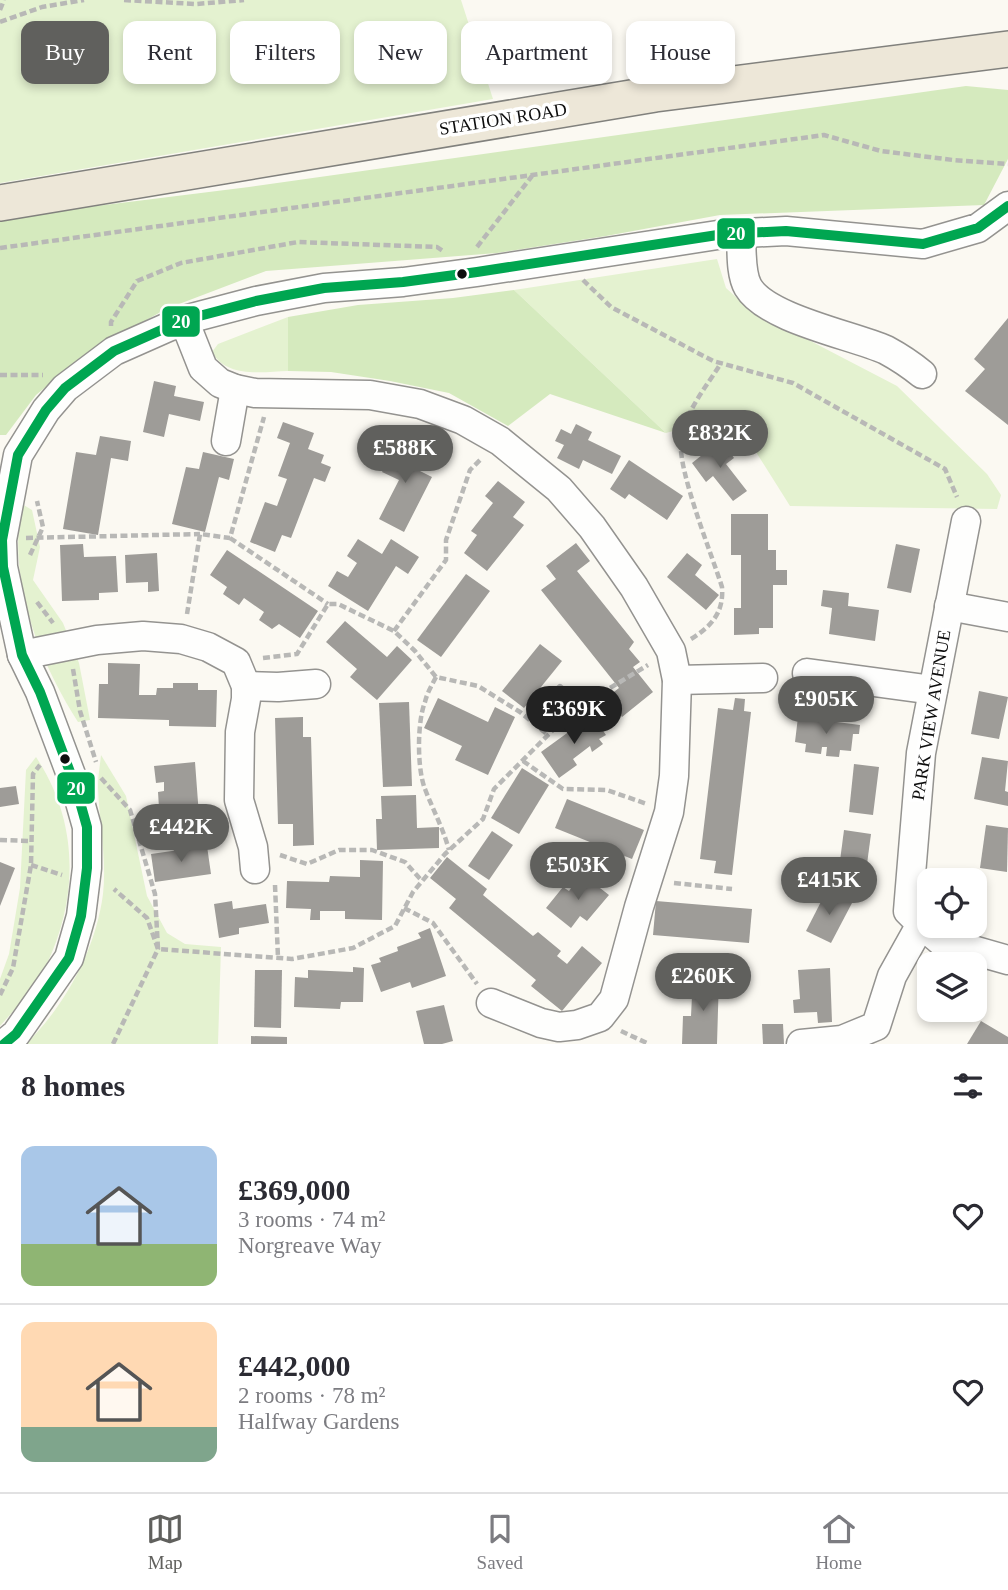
<!DOCTYPE html>
<meta charset="utf-8">
<style>
:root{--surface:#fff;--page:#f7f7f7;--text:#2b2b33;--muted:#7c7c81;--line:#e1e1e2;--accent:#60605d}
body{margin:0;font-family:"Times New Roman",serif;background:var(--page);color:var(--text);height:100vh;display:flex;flex-direction:column;font-size:26px;white-space:nowrap}
*{box-sizing:border-box;margin:0}
p{font-size:23px;color:var(--muted)}
.icon{flex:none;width:38px;height:38px;fill:none;stroke:currentColor;stroke-width:2;stroke-linecap:round;stroke-linejoin:round}
.map{position:relative;height:1044px;overflow:hidden}
.sheet{display:flex;flex-direction:column;background:var(--surface);flex:1}
.sheet>*{flex:none}
.top-card{position:absolute;left:21px;top:21px;width:966px;height:63px;display:flex;gap:14px}
.fabs{position:absolute;left:917px;top:868px;display:grid;gap:14px}
.fabs a{display:grid;place-items:center;width:70px;height:70px;border-radius:14px;background:var(--surface);box-shadow:0 4px 10px #0003;font-size:35px}
.price{position:absolute;translate:-50% -60px;padding:0 16px;border-radius:24px;background:var(--accent);color:#fff;font-size:23px;line-height:46px;filter:drop-shadow(0 2px 4px #0008)}
.price::after{content:'';position:absolute;left:50%;top:42px;width:21px;height:16px;margin-left:-10px;background:inherit;clip-path:polygon(0 0,100% 0,50% 100%)}
.price.selected{background:#222;color:#fff}
ul{padding:0;list-style:none}
li{display:flex;align-items:center;gap:21px;height:175px;padding:0 21px}
li+li{border-top:2px solid var(--line)}
li span{display:grid;place-items:center;flex:none;width:196px;height:140px;border-radius:14px;color:#555}
li>.icon{margin-inline-start:auto}
span .icon{width:84px;height:84px;fill:#fffc;stroke-width:1}
li b{font-size:30px}
h2{display:flex;justify-content:space-between;align-items:center;height:84px;padding:0 21px;font-size:30px}
.pill{padding:0 24px;border-radius:14px;background:var(--surface);box-shadow:0 4px 10px #0003;font-size:24px;line-height:63px}
.pill.selected{background:var(--accent);color:#fff}
.menu{display:flex;justify-content:space-around;align-items:center;height:98px;border-top:2px solid var(--line);background:var(--surface);font-size:19px;color:var(--muted)}
.menu a{display:grid;justify-items:center;gap:4px}
.menu .selected{color:var(--accent)}
.map>svg:first-child{display:block}
.green{fill:#e4f2d0}
.forest{fill:#d5eabe}
.building{fill:#9e9c98}
.lines{fill:none;stroke-linecap:round;stroke-linejoin:round}
.minor-casing{stroke:#949390;stroke-width:31}
.major-casing{stroke:#81817d;stroke-width:38}
.path{stroke:#b8b8b6;stroke-width:4.5;stroke-dasharray:7 3.5;stroke-linecap:butt}
.minor{stroke:#fefefd;stroke-width:28}
.major{stroke:#ede7d8;stroke-width:35}
.bus-1-casing{stroke:#fff;stroke-width:16}
.bus-1{stroke:#00a651;stroke-width:10}
.bus-dot{fill:#0d0d0d;stroke:#fff;stroke-width:2.5}
.labels{text-anchor:middle;dominant-baseline:central;stroke-width:7;stroke-linejoin:round;paint-order:stroke}
.street-label{font-size:18px;fill:#0d0d0d;stroke:#fff}
.line-badge{stroke:#fff;stroke-width:2.5}
.badge-label{font-size:19px;text-anchor:middle;font-weight:bold;fill:#fff}
</style>
<div class="map">
<svg width="1008" height="1044" viewBox="0 0 1008 1044">
<rect width="100%" height="100%" fill="#fbf9f2"/>
<g class="green">
<polygon points="0,0 461,0 493,99 0,183"/>
<polygon points="717,259 726,288 749,309 897,386 987,474 1001,495 997,509 790,506 732,414 666,433 514,290"/>
<path d="M288,317V371C262,372 226,378 212,352L218,344Z"/>
<path d="M22,504L32,510L40,547L33,580L63,623L79,663L90,720L78,722C38,659 7,579 22,504Z"/>
<path d="M101,755L126,796L147,896L167,933L185,944L221,947L218,1044H26C65,1006 96,949 103,894C107,859 99,822 98,787C98,776 100,765 101,755Z"/>
<path d="M36,757C79,822 79,897 46,966C35,988 16,1008 0,1026V979L9,954L20,888L26,770Z"/>
</g>
<g class="forest">
<polygon points="966,86 1008,90 1008,159 984,205 720,215 606,236 497,253 266,271 166,309 84,355 36,395 6,435 0,435 0,218 249,187"/>
<polygon points="514,290 666,433 550,394 508,426 449,393 390,381 331,372 288,371 288,317 358,305 453,298"/>
</g>
<g class="building">
<polygon points="1008,318 1008,425 965,391 985,369 974,359"/>
<polygon points="154,381 176,386 174,396 204,402 200,421 169,414 164,437 143,432"/>
<polygon points="283,422 314,433 308,449 324,455 321,463 331,467 325,482 314,478 291,538 282,535 275,552 250,542 265,502 277,506 287,479 278,476 290,443 277,438"/>
<polygon points="576,424 592,432 588,440 621,456 612,474 583,460 579,469 557,458 564,445 555,441 561,429 571,434"/>
<polygon points="100,436 131,441 128,461 111,458 98,535 63,529 76,452 96,455"/>
<polygon points="721,440 734,458 726,464 747,491 733,501 713,476 706,482 692,463"/>
<polygon points="397,441 426,455 418,470 432,477 404,532 379,519 399,480 382,472"/>
<polygon points="203,452 234,459 229,480 219,477 205,532 172,524 186,467 199,469"/>
<polygon points="629,460 683,496 667,520 629,494 625,499 610,489"/>
<polygon points="498,481 525,502 513,517 524,525 487,571 464,553 477,535 471,531 493,503 485,496"/>
<polygon points="731,514 768,514 768,550 776,550 776,570 787,570 787,585 773,585 773,628 759,628 759,634 734,635 734,608 741,608 741,555 731,555"/>
<polygon points="358,539 382,554 391,539 419,557 408,574 396,566 368,611 328,586 337,571 348,577 357,563 347,556"/>
<polygon points="576,543 590,561 577,571 634,642 629,649 640,662 633,667 653,692 622,717 606,698 619,688 541,590 556,579 546,566"/>
<polygon points="83,544 84,557 116,556 118,592 99,593 99,600 62,601 60,545"/>
<polygon points="896,544 920,549 911,593 887,588"/>
<polygon points="227,550 318,611 300,638 279,624 272,629 259,620 264,612 244,598 239,605 223,594 227,587 210,575"/>
<polygon points="157,553 159,591 148,592 148,582 126,583 125,555"/>
<polygon points="687,553 702,565 695,575 719,595 706,610 667,577"/>
<polygon points="466,574 490,591 441,657 417,640"/>
<polygon points="823,590 849,593 848,606 879,610 875,641 829,634 832,608 821,606"/>
<polygon points="345,621 387,657 397,646 412,660 377,700 350,677 357,669 326,642"/>
<polygon points="540,644 562,661 524,708 502,691"/>
<polygon points="108,663 140,664 139,695 156,695 157,688 173,688 173,683 198,683 198,690 217,690 216,727 169,726 169,720 98,718 99,684 108,684"/>
<polygon points="979,691 1008,697 999,739 971,734"/>
<polygon points="438,698 488,722 495,707 515,717 488,775 455,760 462,746 424,728"/>
<polygon points="735,698 745,699 744,711 751,712 732,875 714,873 716,861 700,859 718,708 733,710"/>
<polygon points="409,702 412,786 383,787 379,703"/>
<polygon points="592,715 606,735 599,739 603,744 592,752 590,746 573,759 577,765 559,778 541,752"/>
<polygon points="303,717 303,737 311,737 314,845 293,846 293,824 278,824 275,718"/>
<polygon points="798,717 860,725 859,734 853,734 851,751 840,750 839,757 826,756 827,747 822,747 821,754 805,752 806,744 795,742"/>
<polygon points="982,757 1008,761 1005,791 1008,792 1008,806 974,799"/>
<polygon points="195,762 200,829 169,832 168,823 160,824 158,792 164,791 164,782 156,783 154,766"/>
<polygon points="854,764 879,767 873,815 849,812"/>
<polygon points="522,768 549,785 519,834 491,818"/>
<polygon points="16,786 19,804 0,807 0,788"/>
<polygon points="416,795 417,828 439,827 439,848 377,850 376,819 382,819 381,796"/>
<polygon points="567,799 644,830 632,859 555,828"/>
<polygon points="986,825 1008,828 1007,872 980,868"/>
<polygon points="844,830 871,834 865,879 838,876"/>
<polygon points="492,831 513,845 489,880 468,866"/>
<polygon points="207,846 211,874 155,882 151,854"/>
<polygon points="447,857 487,889 483,895 533,936 538,932 561,951 557,956 567,964 582,946 602,963 562,1011 531,986 536,980 449,908 456,899 430,878"/>
<polygon points="360,860 383,861 382,920 345,919 345,911 320,911 320,920 310,920 311,909 286,908 287,881 329,882 330,876 360,877"/>
<polygon points="0,862 15,868 0,906"/>
<polygon points="582,874 609,895 587,921 580,916 571,928 546,908 563,887 569,891"/>
<polygon points="827,890 852,903 831,943 806,931"/>
<polygon points="232,901 233,909 266,904 269,923 239,928 239,934 219,938 214,904"/>
<polygon points="656,901 752,909 749,943 653,935"/>
<polygon points="430,928 446,976 412,988 410,982 381,992 371,965 381,962 379,958 398,951 397,947 421,938 418,933"/>
<polygon points="353,967 364,968 363,1002 341,1002 340,1009 294,1007 295,977 308,978 308,970 353,972"/>
<polygon points="830,968 832,1022 818,1023 817,1012 794,1013 793,1000 800,999 798,970"/>
<polygon points="255,970 282,970 281,1028 254,1027"/>
<polygon points="693,976 719,977 717,1044 682,1044 683,1016 691,1016"/>
<polygon points="444,1005 453,1041 442,1044 424,1044 416,1011"/>
<polygon points="981,1021 1008,1037 1008,1044 967,1044"/>
<polygon points="762,1024 783,1024 784,1044 763,1044"/>
<polygon points="251,1036 287,1037 287,1044 251,1044"/>
</g>
<g class="lines">
<defs>
<g id="minor">
<path d="M741,233C742,249 740,273 748,287C767,319 852,335 886,350C899,357 911,365 922,374"/>
<polyline points="184,320 203,368 220,383 235,389 255,393 370,395 420,404 463,420 500,441 559,489 592,527 634,587 671,651 677,680 674,776 669,812 639,907 614,999 600,1017 577,1025 559,1027 541,1023 491,1003"/>
<polyline points="226,441 235,389"/>
<polyline points="949,606 1008,617"/>
<polyline points="22,655 97,640 143,636 181,639 208,647 236,662 246,686 246,699 240,732 239,800 253,847 255,869"/>
<polyline points="807,673 933,690"/>
<polyline points="677,680 763,678"/>
<polyline points="246,686 278,687 316,684"/>
<polyline points="921,924 941,941 1008,960"/>
<polyline points="4,1044 16,1034 69,958 81,916 87,868 87,827 76,788 40,692 22,655 3,567 2,540 18,455 46,410 65,388 114,351 184,320 256,301 324,288 403,282 477,272 724,234 786,231 923,244 978,228 1008,206"/>
<polyline points="801,1044 842,1040 876,1026 892,976 921,924 908,911 921,753 966,521"/>
</g>
<polyline id="major" points="0,203 655,94 1008,49"/>
</defs>
<use href="#minor" class="minor-casing"/>
<use href="#major" class="major-casing"/>
<g class="path">
<polyline points="124,0 196,4 244,0"/>
<polyline points="0,10 4,0"/>
<polyline points="0,22 42,7 84,0"/>
<polyline points="477,247 532,176"/>
<polyline points="0,248 824,135 881,151 953,160 1008,164"/>
<polyline points="583,280 611,307 713,361 793,383 945,469 957,497"/>
<polyline points="111,326 111,322 137,281 181,263 298,242 437,247 443,251"/>
<polyline points="0,375 43,375"/>
<polyline points="26,538 200,534"/>
<polyline points="230,538 328,604"/>
<polyline points="30,555 43,527 37,501"/>
<polyline points="37,602 53,623"/>
<polyline points="187,614 200,534 230,538 264,417"/>
<polyline points="394,631 446,560 446,540 470,470 482,458"/>
<path d="M691,639C712,626 724,612 722,587C712,555 677,469 681,440C684,413 707,386 721,363"/>
<polyline points="263,658 297,654 328,604 338,604 394,631 415,651 436,677 478,686 520,712 548,735"/>
<polyline points="73,669 80,711 96,762"/>
<path d="M436,677C432,685 427,693 425,702C417,722 417,769 425,789C433,810 443,828 449,850"/>
<polyline points="526,717 560,686 583,706"/>
<polyline points="523,761 563,789 607,790 647,804"/>
<polyline points="101,778 130,810 155,894 158,949 292,959 353,948 395,926 413,892 445,854 483,819 494,789 559,724 600,694 648,665"/>
<polyline points="0,840 31,841"/>
<polyline points="280,855 307,864 339,850 372,850 405,862 422,881"/>
<polyline points="31,865 62,875"/>
<polyline points="674,883 732,889"/>
<polyline points="275,885 278,958"/>
<polyline points="404,908 433,923 477,984"/>
<polyline points="0,995 13,968 31,865 33,774 40,765"/>
<polyline points="621,1031 649,1044"/>
<polyline points="113,1044 158,949 147,918 114,889"/>
</g>
<use href="#minor" class="minor"/>
<use href="#major" class="major"/>
<defs>
<polyline id="bus-1" points="4,1044 16,1034 69,958 81,916 87,868 87,827 76,788 40,692 22,655 3,567 2,540 18,455 46,410 65,388 114,351 184,320 256,301 324,288 403,282 477,272 724,234 786,231 923,244 978,228 1008,206"/>
</defs>
<use href="#bus-1" class="bus-1-casing"/>
<use href="#bus-1" class="bus-1"/>
</g>
<g class="bus-dot">
<circle cx="462" cy="274" r="6"/>
<circle cx="65" cy="759" r="6"/>
</g>
<g class="labels">
<g class="street-label">
<text transform="translate(503 119) rotate(-9)">STATION ROAD</text>
<text transform="translate(931 715) rotate(-81)">PARK VIEW AVENUE</text>
</g>
</g>
<g class="line-badge">
<rect x="716" y="217" width="40" height="33" rx="7" fill="#00a651"/>
<rect x="161" y="305" width="40" height="33" rx="7" fill="#00a651"/>
<rect x="56" y="771" width="40" height="34" rx="7" fill="#00a651"/>
</g>
<g class="badge-label">
<text x="736" y="240">20</text>
<text x="181" y="328">20</text>
<text x="76" y="795">20</text>
</g>
</svg>
<div class="fabs">
<a><svg class="icon" aria-label="locate" viewBox="0 0 24 24"><circle cx="12" cy="12" r="6"/><path d="M12 2v4M12 18v4M2 12h4M18 12h4"/></svg></a>
<a><svg class="icon" aria-label="layers" viewBox="0 0 24 24"><path d="M12 4l9 5-9 5-9-5zM3 14l9 5 9-5"/></svg></a>
</div>
<b class="price" style="left:720px;top:470px">£832K</b>
<b class="price" style="left:405px;top:485px">£588K</b>
<b class="price" style="left:826px;top:736px">£905K</b>
<b class="price selected" style="left:574px;top:746px">£369K</b>
<b class="price" style="left:181px;top:864px">£442K</b>
<b class="price" style="left:578px;top:902px">£503K</b>
<b class="price" style="left:829px;top:917px">£415K</b>
<b class="price" style="left:703px;top:1013px">£260K</b>
<div class="top-card">
<a class="pill selected">Buy</a>
<a class="pill">Rent</a>
<a class="pill">Filters</a>
<a class="pill">New</a>
<a class="pill">Apartment</a>
<a class="pill">House</a>
</div>
</div>
<section class="sheet">
<h2>8 homes<svg class="icon" aria-label="filters" viewBox="0 0 24 24"><path d="M4 7h16M4 17h16"/><circle cx="9" cy="7" r="2"/><circle cx="15" cy="17" r="2"/></svg></h2>
<ul>
<li><span style="background:linear-gradient(#a9c7e8 70%,#8fb573 0)"><svg class="icon" aria-label="home" viewBox="0 0 24 24"><path d="M3 11l9-7 9 7M6 9v11h12V9"/></svg></span><div><b>£369,000</b><p>3 rooms · 74 m²</p><p>Norgreave Way</p></div><svg class="icon" aria-label="heart" viewBox="0 0 24 24"><path d="M12 20l-8-8c-3-5 5-10 8-4 3-6 11-1 8 4z"/></svg></li>
<li><span style="background:linear-gradient(#ffd9b3 75%,#7fa58c 0)"><svg class="icon" aria-label="home" viewBox="0 0 24 24"><path d="M3 11l9-7 9 7M6 9v11h12V9"/></svg></span><div><b>£442,000</b><p>2 rooms · 78 m²</p><p>Halfway Gardens</p></div><svg class="icon" aria-label="heart" viewBox="0 0 24 24"><path d="M12 20l-8-8c-3-5 5-10 8-4 3-6 11-1 8 4z"/></svg></li>
</ul>
</section>
<nav class="menu">
<a class="selected"><svg class="icon" aria-label="map" viewBox="0 0 24 24"><path d="M3 6l6-2 6 2 6-2v14l-6 2-6-2-6 2zM9 4v14M15 6v14"/></svg>Map</a>
<a><svg class="icon" aria-label="saved" viewBox="0 0 24 24"><path d="M7 4h10v16l-5-4-5 4z"/></svg>Saved</a>
<a><svg class="icon" aria-label="home" viewBox="0 0 24 24"><path d="M3 11l9-7 9 7M6 9v11h12V9"/></svg>Home</a>
</nav>
